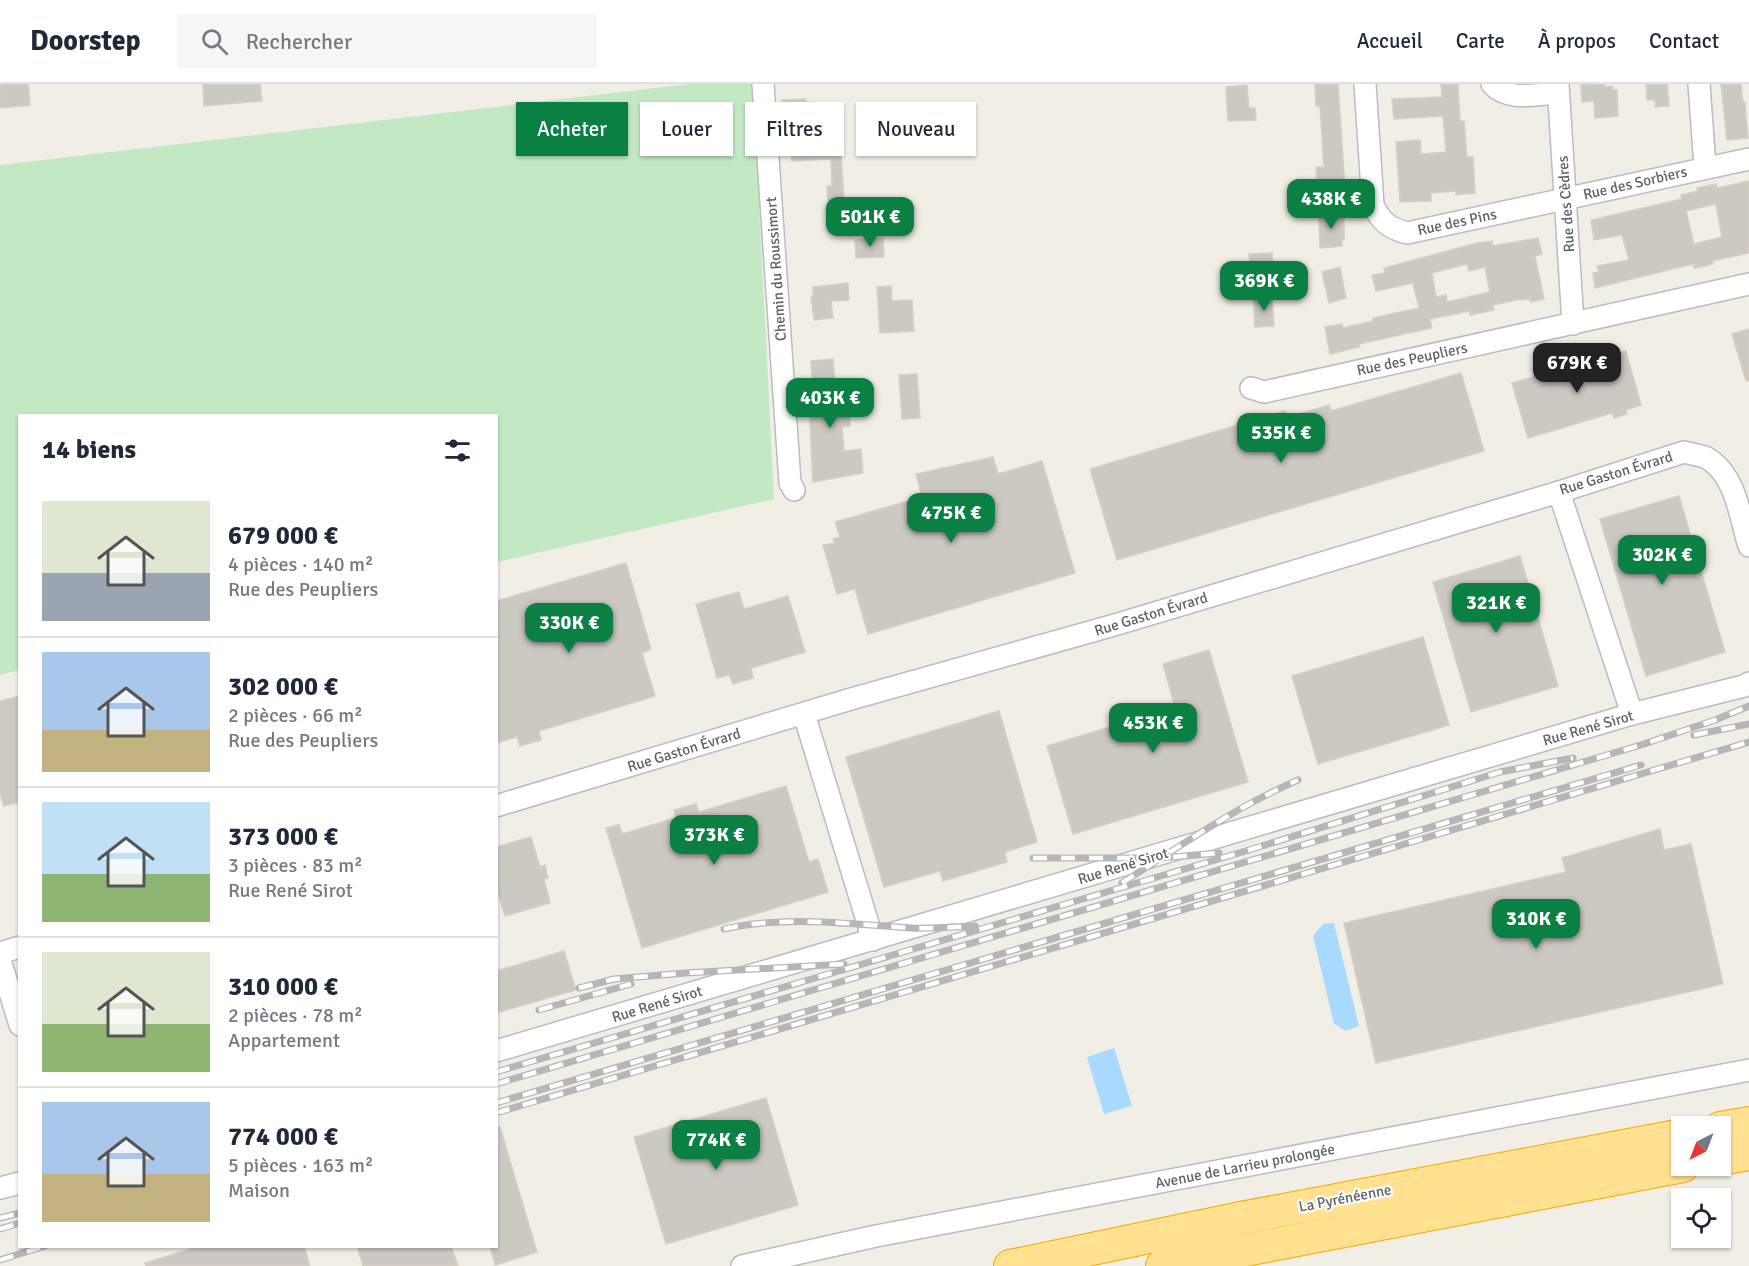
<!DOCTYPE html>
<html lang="fr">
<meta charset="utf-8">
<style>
:root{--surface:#fff;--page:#f6f6f7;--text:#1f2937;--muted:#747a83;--line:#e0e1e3;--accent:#0b8043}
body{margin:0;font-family:Signika,sans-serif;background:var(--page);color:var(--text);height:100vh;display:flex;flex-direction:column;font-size:22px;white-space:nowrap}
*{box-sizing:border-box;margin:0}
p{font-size:20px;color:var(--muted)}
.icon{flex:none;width:33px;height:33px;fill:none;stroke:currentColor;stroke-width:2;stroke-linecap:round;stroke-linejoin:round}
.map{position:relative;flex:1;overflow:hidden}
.details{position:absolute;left:18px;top:330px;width:480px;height:834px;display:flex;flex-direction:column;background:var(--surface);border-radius:0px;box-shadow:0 2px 4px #0004}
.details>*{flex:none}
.guide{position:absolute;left:516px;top:18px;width:570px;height:54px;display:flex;gap:12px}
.needle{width:39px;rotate:222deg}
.fabs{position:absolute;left:1671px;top:1032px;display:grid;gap:12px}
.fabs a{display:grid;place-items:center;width:60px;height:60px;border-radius:0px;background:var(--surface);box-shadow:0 2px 4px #0004;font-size:30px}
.price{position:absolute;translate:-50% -51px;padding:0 14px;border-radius:12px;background:var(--accent);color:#fff;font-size:20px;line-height:39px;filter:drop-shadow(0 2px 3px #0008)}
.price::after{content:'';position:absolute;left:50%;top:36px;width:18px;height:14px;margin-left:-9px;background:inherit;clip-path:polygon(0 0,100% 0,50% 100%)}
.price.selected{background:#222;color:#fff}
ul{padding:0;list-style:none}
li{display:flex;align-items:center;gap:18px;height:150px;padding:0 24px}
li+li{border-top:2px solid var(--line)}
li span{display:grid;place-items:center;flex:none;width:168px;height:120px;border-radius:0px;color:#555}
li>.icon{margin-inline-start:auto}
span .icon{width:72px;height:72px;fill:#fffc;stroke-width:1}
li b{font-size:26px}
h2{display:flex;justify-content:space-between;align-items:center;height:72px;padding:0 24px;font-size:26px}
.pill{padding:0 21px;border-radius:0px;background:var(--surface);box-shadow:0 2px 4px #0004;font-size:21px;line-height:54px}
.pill.selected{background:var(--accent);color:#fff}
header{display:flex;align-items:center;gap:36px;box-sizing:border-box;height:84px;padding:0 30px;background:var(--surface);border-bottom:2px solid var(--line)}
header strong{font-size:28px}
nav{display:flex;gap:33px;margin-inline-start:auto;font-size:21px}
.search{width:420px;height:54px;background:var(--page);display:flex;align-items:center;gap:15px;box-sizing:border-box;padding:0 21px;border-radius:0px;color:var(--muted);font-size:22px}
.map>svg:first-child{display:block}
.green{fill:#c2e9c2}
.water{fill:#a8daff}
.building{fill:#ccc9c3;stroke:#d6d0c4;stroke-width:1.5;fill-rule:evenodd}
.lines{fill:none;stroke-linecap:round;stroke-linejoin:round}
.minor-casing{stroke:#b9bcc0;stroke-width:24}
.highway-casing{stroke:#f7a600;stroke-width:34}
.minor{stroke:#fff;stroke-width:21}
.highway{stroke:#ffe18f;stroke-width:32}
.rail-casing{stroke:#b5b6b7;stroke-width:7}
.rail{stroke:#fff;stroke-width:4.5;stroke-dasharray:14;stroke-linecap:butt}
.labels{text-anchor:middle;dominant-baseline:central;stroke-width:4.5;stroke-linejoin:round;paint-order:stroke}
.street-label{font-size:15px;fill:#5e6267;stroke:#fff}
</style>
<header>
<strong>Doorstep</strong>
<div class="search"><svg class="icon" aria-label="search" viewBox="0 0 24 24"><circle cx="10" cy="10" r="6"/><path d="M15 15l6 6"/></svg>Rechercher</div>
<nav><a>Accueil</a><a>Carte</a><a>À propos</a><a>Contact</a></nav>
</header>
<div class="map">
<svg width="1749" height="1182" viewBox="0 0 1749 1182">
<rect width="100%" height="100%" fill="#f1eee6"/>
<polygon class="green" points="690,0 753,0 774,415 497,478 496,332 20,332 19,586 0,591 0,81"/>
<g class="water">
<polygon points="1334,839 1359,942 1346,947 1334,940 1313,852 1323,840"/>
<polygon points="1114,964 1132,1022 1104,1030 1087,973"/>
</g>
<g class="building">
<polygon points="0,0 28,0 30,21 0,24"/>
<polygon points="203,0 260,0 262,17 204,22"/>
<polygon points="1315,0 1338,0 1345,105 1326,107 1325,99 1317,99 1316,83 1324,83 1320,22 1316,22"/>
<polygon points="1441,0 1458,0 1460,37 1464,37 1467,73 1473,73 1475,109 1456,111 1456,107 1431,109 1431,117 1400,118 1396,58 1420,56 1421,70 1446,68 1443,32 1394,35 1392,15 1442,13"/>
<polygon points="1604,0 1606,3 1612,2 1613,6 1617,6 1618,32 1595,34 1594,17 1582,18 1581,1"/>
<polygon points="1646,0 1667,0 1669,22 1655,23 1655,16 1647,16"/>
<polygon points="1721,0 1741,0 1743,18 1745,18 1748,54 1727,56"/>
<polygon points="1247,1 1249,24 1255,24 1256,36 1228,37 1226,3"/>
<polygon points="806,15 805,18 810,18 811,32 838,31 845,129 829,130 827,102 832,102 831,75 792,77 789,36 783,36 782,16"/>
<path d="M1749,97V169L1712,177L1713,180L1694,184L1693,180L1595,204L1593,189L1599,188L1597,182L1629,176L1622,151L1594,156L1591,136L1682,115L1681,111L1698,107L1697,104L1716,100L1717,104ZM1716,120L1722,153L1694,160L1686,127Z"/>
<polygon points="1344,130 1344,155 1342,155 1342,162 1320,164 1319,131"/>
<polygon points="883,154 884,173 856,174 855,156"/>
<path d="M1538,154L1542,170L1535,172L1544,215L1531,218L1530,215L1516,216L1493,221L1494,226L1470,231V227L1430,235L1432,244L1359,260V263L1330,270L1325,243L1342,240L1343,244L1373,237V234L1419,224L1413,199L1376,207L1372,191L1385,189L1384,184L1477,159L1492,157L1493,162ZM1467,180L1469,187L1485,183L1490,208L1447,218L1446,211L1436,213L1432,189Z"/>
<polygon points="1272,169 1273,183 1250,184 1249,170"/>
<polygon points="1340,183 1346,214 1329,219 1322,188"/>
<polygon points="848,199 849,216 831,217 833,234 814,236 811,212 813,212 813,203"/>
<polygon points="891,202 892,217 912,216 914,247 880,249 877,203"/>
<polygon points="1272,213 1274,242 1255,243 1253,214"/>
<polygon points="1749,245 1749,297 1746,297 1732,250"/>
<polygon points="1626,267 1641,321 1626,326 1627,330 1614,334 1612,329 1528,354 1512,299"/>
<polygon points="833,275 837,325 849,324 850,342 842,343 844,367 861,365 863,389 813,398 809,322 814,322 811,277"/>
<polygon points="1461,289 1484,367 1117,476 1090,385 1285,327 1287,334 1329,321 1331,327"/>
<polygon points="917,290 920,334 902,335 899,291"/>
<polygon points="993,373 998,390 1042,377 1075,489 868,550 855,505 837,510 823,461 835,459 833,455 840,453 835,438 922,413 916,390"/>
<polygon points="1679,412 1725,568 1646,592 1600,435"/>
<polygon points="1520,472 1558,602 1471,628 1433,498"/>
<polygon points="626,479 651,565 642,569 655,612 539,647 541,656 520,662 517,653 496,659 496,517"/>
<polygon points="739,508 744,525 788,512 805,568 751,584 753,594 733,600 729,591 717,594 696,520"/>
<polygon points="1423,553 1449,641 1318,680 1292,592"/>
<polygon points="1209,566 1248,698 1073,750 1047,662 1175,623 1163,580"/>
<polygon points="20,612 20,718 4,722 0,709 0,617"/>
<polygon points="999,627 1037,758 1005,768 1007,778 943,797 940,787 884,803 846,673"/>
<polygon points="786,702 809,778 818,775 828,808 642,864 606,744 619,741 622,750 676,734 674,726 696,720 699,728"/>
<polygon points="1660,745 1664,766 1691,760 1723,900 1376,979 1344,839 1566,788 1562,774"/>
<polygon points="531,753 540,783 545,781 548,794 544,795 550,819 505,832 496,803 496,763"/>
<polygon points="564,867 576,906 496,929 496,887"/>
<polygon points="766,1014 798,1121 666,1160 634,1053"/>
<polygon points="500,1043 537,1168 495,1181 490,1162 496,1162 496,1044"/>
<polygon points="200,1162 304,1162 310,1182 146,1182 145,1179"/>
<polygon points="357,1162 451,1162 458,1182 363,1182"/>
</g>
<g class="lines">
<defs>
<g id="minor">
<polyline points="763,0 790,399 794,406"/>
<path d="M1365,0L1373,121C1381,138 1389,144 1407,149L1749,75"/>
<path d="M1492,0C1508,18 1536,10 1558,9"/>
<polyline points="1558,0 1573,240"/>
<polyline points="1699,0 1705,83"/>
<polyline points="1251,304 1264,308 1749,200"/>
<polyline points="1559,408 1632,630"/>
<polyline points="804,630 873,856"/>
<path d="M496,722L851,615L1111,542L1559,408L1684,368C1691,370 1700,371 1707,374C1736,391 1740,433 1749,462"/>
<polyline points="0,869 20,863"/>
<polyline points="0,876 20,941"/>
<polyline points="496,967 1632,630 1744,602 1749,599"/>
<polyline points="0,1104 20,1099"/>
<polyline points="742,1182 876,1152 1749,986"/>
</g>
<g id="highway">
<polyline points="1720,1044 1749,1039"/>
<polyline points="1720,1075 1749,1070"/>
<polyline points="1010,1182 1241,1134 1682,1051"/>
<polyline points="1162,1182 1683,1082"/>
</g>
</defs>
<use href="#minor" class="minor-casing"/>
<use href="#highway" class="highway-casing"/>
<use href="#minor" class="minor"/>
<use href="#highway" class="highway"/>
<defs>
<g id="rail">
<polyline points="1694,651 1749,640"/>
<polyline points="1033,774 1161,774 1219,769"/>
<path d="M1122,799C1180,762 1236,723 1298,696"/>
<path d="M724,845C786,831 849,840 911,844C932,845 954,843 975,842"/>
<polyline points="579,904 614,895 685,889 844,880"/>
<polyline points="539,926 631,900"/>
<polyline points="496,988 1249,766 1500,688 1573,674"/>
<polyline points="496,1000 1644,660 1715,636 1749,622"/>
<polyline points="496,1019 1641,681"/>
<polyline points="496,1029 1749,658"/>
<polyline points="0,1134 20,1129"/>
<polyline points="0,1145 20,1139"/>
<polyline points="0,1176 45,1162"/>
</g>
</defs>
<use href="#rail" class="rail-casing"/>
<use href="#rail" class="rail"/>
</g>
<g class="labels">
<g class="street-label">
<text transform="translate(1635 99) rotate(-13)">Rue des Sorbiers</text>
<text transform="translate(1566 120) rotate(-94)">Rue des Cèdres</text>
<text transform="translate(1457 138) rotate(-12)">Rue des Pins</text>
<text transform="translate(776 185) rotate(-94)">Chemin du Roussimort</text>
<text transform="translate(1412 275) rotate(-12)">Rue des Peupliers</text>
<text transform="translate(1616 389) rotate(-17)">Rue Gaston Évrard</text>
<text transform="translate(1151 530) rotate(-17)">Rue Gaston Évrard</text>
<text transform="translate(1588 644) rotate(-16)">Rue René Sirot</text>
<text transform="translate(684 666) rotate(-17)">Rue Gaston Évrard</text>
<text transform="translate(1123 782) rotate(-17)">Rue René Sirot</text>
<text transform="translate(657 920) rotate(-17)">Rue René Sirot</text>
<text transform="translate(1245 1082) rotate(-11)">Avenue de Larrieu prolongée</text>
<text transform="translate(1345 1114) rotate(-11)">La Pyrénéenne</text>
</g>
</g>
</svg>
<div class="fabs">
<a><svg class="needle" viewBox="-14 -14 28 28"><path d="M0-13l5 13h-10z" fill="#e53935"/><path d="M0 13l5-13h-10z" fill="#747a83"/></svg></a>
<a><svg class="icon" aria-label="locate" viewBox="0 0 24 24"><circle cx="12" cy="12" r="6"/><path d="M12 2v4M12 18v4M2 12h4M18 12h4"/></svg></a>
</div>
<b class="price" style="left:1331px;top:146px">438K €</b>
<b class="price" style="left:870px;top:164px">501K €</b>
<b class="price" style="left:1264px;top:228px">369K €</b>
<b class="price selected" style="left:1577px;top:310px">679K €</b>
<b class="price" style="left:830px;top:345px">403K €</b>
<b class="price" style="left:1281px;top:380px">535K €</b>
<b class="price" style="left:951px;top:460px">475K €</b>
<b class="price" style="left:1662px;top:502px">302K €</b>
<b class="price" style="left:1496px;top:550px">321K €</b>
<b class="price" style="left:569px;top:570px">330K €</b>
<b class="price" style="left:1153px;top:670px">453K €</b>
<b class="price" style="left:714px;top:782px">373K €</b>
<b class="price" style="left:1536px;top:866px">310K €</b>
<b class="price" style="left:716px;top:1087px">774K €</b>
<div class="guide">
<a class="pill selected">Acheter</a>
<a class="pill">Louer</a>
<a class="pill">Filtres</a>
<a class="pill">Nouveau</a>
</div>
<section class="details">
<h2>14 biens<svg class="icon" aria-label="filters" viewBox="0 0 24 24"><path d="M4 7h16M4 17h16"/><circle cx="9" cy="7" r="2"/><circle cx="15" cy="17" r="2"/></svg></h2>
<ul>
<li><span style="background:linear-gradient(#dfe7d0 60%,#9aa5b1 0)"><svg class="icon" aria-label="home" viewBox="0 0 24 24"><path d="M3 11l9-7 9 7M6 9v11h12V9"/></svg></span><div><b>679 000 €</b><p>4 pièces · 140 m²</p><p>Rue des Peupliers</p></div></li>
<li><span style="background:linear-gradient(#a9c7e8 65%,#c2b280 0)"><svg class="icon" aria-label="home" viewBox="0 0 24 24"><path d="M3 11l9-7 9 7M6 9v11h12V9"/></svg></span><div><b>302 000 €</b><p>2 pièces · 66 m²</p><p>Rue des Peupliers</p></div></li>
<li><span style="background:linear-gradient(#bfe0f5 60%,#8fb573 0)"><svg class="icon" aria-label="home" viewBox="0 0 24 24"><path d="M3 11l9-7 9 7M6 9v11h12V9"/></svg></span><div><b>373 000 €</b><p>3 pièces · 83 m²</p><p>Rue René Sirot</p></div></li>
<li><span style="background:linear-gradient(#dfe7d0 60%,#8fb573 0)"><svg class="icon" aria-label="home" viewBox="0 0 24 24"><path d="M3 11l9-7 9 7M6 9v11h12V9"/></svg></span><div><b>310 000 €</b><p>2 pièces · 78 m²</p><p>Appartement</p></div></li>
<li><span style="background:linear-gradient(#a9c7e8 60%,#c2b280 0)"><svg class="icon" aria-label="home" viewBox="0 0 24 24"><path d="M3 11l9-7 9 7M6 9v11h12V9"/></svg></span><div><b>774 000 €</b><p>5 pièces · 163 m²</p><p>Maison</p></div></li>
</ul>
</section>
</div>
